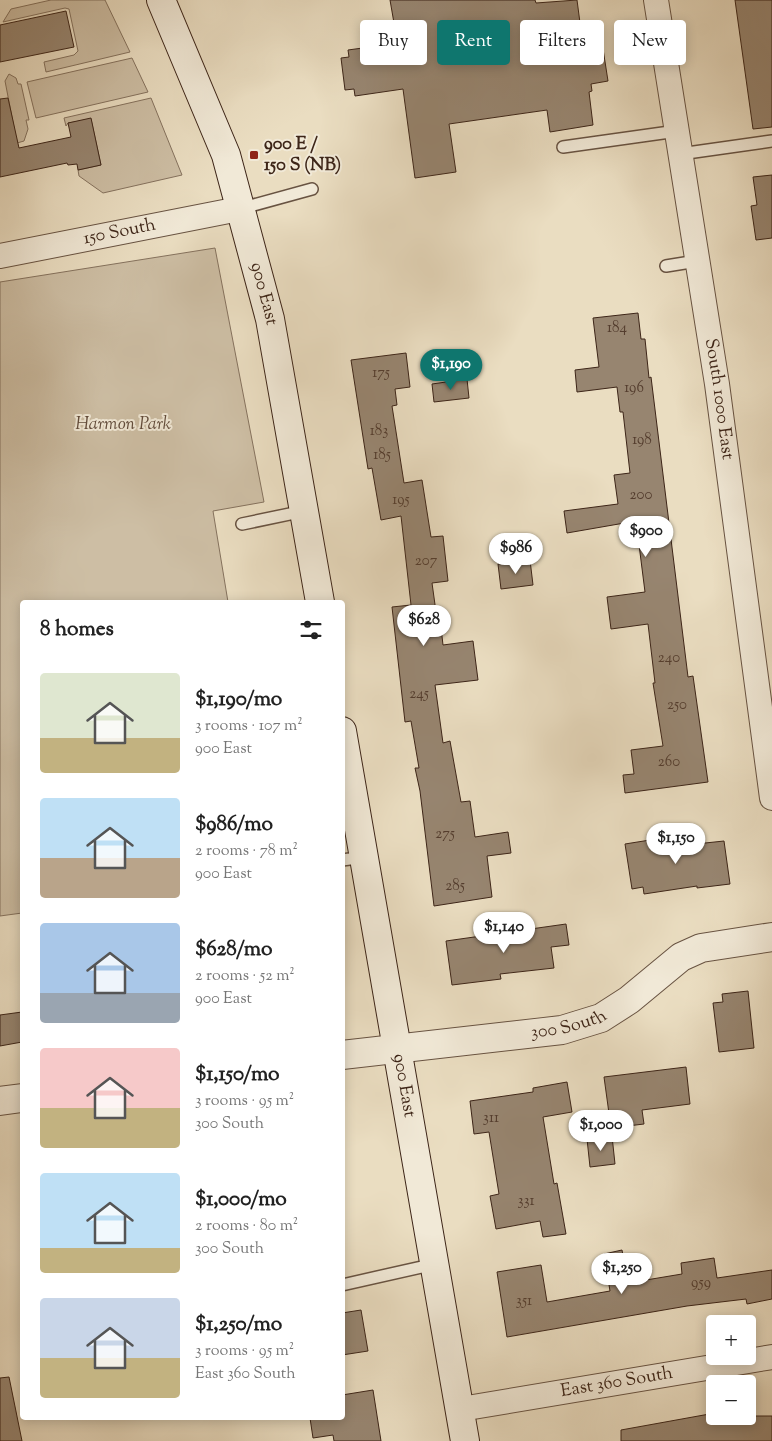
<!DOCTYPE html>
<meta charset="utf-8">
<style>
:root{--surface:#fff;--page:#f2f2f2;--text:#222;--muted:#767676;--accent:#0f766e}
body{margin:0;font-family:"Sorts Mill Goudy",serif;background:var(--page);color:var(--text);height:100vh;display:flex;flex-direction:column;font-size:19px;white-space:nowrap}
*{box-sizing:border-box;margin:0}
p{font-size:16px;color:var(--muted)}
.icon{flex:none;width:28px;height:28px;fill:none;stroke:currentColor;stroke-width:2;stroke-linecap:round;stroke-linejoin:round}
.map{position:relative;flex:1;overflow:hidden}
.details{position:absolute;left:20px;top:600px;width:325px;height:820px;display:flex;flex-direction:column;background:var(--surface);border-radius:5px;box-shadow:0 2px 12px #0003}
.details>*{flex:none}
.guide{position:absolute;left:360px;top:20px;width:336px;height:45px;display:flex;gap:10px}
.controls{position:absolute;left:706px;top:1315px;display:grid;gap:10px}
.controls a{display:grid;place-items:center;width:50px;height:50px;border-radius:5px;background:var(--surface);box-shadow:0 2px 12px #0003;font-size:25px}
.price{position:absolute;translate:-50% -42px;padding:0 11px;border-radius:18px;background:#fff;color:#222;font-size:16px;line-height:32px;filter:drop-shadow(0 1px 2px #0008)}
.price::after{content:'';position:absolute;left:50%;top:30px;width:15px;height:11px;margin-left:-8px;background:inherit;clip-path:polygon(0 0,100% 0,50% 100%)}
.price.selected{background:var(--accent);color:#fff}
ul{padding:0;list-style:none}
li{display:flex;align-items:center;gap:15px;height:125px;padding:0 20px}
li span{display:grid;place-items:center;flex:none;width:140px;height:100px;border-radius:5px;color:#555}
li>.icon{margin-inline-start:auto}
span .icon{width:60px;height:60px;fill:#fffc;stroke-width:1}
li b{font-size:21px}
h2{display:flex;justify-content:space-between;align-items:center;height:60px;padding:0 20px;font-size:21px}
.tag{padding:0 18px;border-radius:5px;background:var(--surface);box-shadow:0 2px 12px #0003;font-size:18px;line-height:45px}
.tag.selected{background:var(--accent);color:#fff}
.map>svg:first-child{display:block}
.green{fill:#cdbea4;stroke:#85725e}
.building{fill:#978570;stroke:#3d2518}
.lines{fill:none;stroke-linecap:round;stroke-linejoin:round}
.service-casing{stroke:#685342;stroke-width:14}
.minor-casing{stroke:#685342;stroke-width:26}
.tertiary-casing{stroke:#685342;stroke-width:30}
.secondary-casing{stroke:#3d2518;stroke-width:30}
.service{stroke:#f1e9d7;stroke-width:11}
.minor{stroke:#f1e9d7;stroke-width:24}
.tertiary{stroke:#f1e9d7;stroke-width:28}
.secondary{stroke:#f1e9d7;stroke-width:28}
.poi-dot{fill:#8f2418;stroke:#f1e9d7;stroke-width:2}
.labels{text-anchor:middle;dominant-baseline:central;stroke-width:4;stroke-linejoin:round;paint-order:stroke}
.number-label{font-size:15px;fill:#543d2e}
.poi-label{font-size:18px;font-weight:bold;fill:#3d2518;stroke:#f1e9d7;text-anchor:start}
.street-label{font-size:18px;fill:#3d2518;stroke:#f1e9d7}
.park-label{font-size:18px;font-style:italic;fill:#614b3b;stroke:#f1e9d7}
</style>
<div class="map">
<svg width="772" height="1441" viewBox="0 0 772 1441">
<rect width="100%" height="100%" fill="#eaddc1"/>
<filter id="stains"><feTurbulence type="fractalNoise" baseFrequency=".004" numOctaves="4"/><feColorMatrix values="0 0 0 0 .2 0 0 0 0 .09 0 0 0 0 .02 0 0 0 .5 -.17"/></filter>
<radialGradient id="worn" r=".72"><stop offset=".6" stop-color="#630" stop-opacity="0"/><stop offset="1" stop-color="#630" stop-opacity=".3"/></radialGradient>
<g class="green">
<polygon points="51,0 105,0 130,52 46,72 44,62 74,55 78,51 69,9 65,8 3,22 11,9"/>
<polygon points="132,58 148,92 36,118 27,82"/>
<polygon points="9,74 16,78 18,84 21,84 29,120 26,120 28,129 24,141 17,143 5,81"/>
<polygon points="151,98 182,175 103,193 79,176 78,170 101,165 91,119 68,123 66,126 64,118"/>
<polygon points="215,248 264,502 213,511 228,602 22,602 22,913 0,916 0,282"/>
</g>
<g class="building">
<polygon points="390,0 535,0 536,3 577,0 582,38 601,36 608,81 591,84 592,91 589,92 593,125 550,132 547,110 449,124 456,172 415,178 403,89 355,96 354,89 345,90 341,58 349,57 348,50 392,44 389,23 394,23"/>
<polygon points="735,0 772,0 772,127 753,129"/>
<polygon points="66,11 74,47 0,62 0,25"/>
<polygon points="8,98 19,148 71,137 68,123 91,118 101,165 78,170 77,164 68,165 67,163 0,177 0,99"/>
<polygon points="772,175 772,238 756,240 751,206 757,205 753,177"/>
<polygon points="638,313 641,339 645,339 649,378 651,377 688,677 693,676 708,782 625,793 623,775 634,774 631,750 663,746 653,683 655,683 648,624 611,629 607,597 645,592 636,521 567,533 564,511 618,504 614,475 630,473 623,412 620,412 617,387 577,392 575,370 599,367 593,318"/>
<polygon points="406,353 410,387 395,389 397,405 392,406 404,483 422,480 431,537 443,536 448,581 432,583 437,619 440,619 443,645 473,641 478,680 435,685 443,743 450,741 461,802 470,801 475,837 508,832 511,853 487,856 492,897 434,906 420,791 415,768 419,768 411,721 405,722 392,607 411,605 401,516 381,520 372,468 368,469 351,360"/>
<polygon points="467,379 469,398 434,402 432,384"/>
<polygon points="530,560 533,585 501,589 498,564"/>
<polygon points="675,836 677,846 724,841 730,884 697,888 697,886 644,894 643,887 632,889 625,844"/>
<polygon points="566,924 569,945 551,947 554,968 500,974 501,979 452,985 446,941"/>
<polygon points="748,991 754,1048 719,1052 713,1003 723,1002 722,994"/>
<polygon points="22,1012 22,1042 0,1046 0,1015"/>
<polygon points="686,1067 690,1104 642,1110 644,1124 611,1128 604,1077"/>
<polygon points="567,1082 572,1112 543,1117 554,1184 557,1183 566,1234 543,1237 540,1221 496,1229 490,1196 499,1194 489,1132 474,1134 470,1101 533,1092 533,1088"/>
<polygon points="612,1136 615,1164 590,1167 587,1139"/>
<polygon points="622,1250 628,1283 682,1274 681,1263 714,1258 717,1278 772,1270 772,1299 747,1304 746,1299 687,1306 507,1337 497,1272 541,1265 547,1302 610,1291 604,1254"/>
<polygon points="361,1310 368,1351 342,1355 342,1313"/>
<polygon points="9,1377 22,1441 0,1441 0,1378"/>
<polygon points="373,1390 381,1441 334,1441 333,1435 313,1438 310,1418 342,1418 342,1395"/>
<polygon points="715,1413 715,1416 772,1416 772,1441 621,1441 621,1430"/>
</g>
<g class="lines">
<defs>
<g id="service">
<polyline points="563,147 677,131"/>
<polyline points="680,154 772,141"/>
<polyline points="239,209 312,189"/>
<polyline points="666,266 697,261"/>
<polyline points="242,524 304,511"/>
<polyline points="342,860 365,857"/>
<polyline points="342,1285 435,1264"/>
</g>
<g id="minor">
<path id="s1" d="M656,0L717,384L772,798"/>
<path id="s2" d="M0,256L239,209"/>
<path id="s3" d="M461,1409L772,1357"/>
</g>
<g id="tertiary">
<path id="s4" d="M342,1055L562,1030L601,1018L629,1000L681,957L701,948L772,937"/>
<polyline points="0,1101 22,1098"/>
</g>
<g id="secondary">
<path id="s5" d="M161,0L226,155L270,319L320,602"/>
<path id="s6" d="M342,731L465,1441"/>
</g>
</defs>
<use href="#service" class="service-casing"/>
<use href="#minor" class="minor-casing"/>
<use href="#tertiary" class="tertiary-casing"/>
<use href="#secondary" class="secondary-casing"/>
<use href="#service" class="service"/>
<use href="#minor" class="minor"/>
<use href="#tertiary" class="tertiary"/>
<use href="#secondary" class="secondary"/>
</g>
<rect class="poi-dot" x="249" y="150" width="10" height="10" rx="2.5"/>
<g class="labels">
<g class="number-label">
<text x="617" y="328">184</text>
<text x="381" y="373">175</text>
<text x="634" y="388">196</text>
<text x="379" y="431">183</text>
<text x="642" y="440">198</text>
<text x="382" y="455">185</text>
<text x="641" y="495">200</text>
<text x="401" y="500">195</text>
<text x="426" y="561">207</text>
<text x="669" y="658">240</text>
<text x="419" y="694">245</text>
<text x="677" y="705">250</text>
<text x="669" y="762">260</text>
<text x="445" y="834">275</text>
<text x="455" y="886">285</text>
<text x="491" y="1118">311</text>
<text x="526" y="1201">331</text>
<text x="701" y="1283">959</text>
<text x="524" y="1301">351</text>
</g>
<g class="poi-label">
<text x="264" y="145">900 E /<tspan x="264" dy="21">150 S (NB)</tspan></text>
</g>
<g class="street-label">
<text stroke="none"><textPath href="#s2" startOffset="122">150 South</textPath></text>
<text stroke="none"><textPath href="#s5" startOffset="312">900 East</textPath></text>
<text stroke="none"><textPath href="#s1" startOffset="404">South 1000 East</textPath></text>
<text stroke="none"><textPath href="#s4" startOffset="229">300 South</textPath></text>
<text stroke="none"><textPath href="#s6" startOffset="360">900 East</textPath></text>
<text stroke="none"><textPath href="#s3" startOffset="158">East 360 South</textPath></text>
</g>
<g class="park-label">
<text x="123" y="425">Harmon Park</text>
</g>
</g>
<rect width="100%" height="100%" filter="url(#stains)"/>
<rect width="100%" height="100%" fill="url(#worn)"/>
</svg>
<div class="controls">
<a>+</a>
<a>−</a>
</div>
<b class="price selected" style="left:451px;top:391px">$1,190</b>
<b class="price" style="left:646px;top:558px">$900</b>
<b class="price" style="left:516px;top:575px">$986</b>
<b class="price" style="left:424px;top:647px">$628</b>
<b class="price" style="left:676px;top:865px">$1,150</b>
<b class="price" style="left:504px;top:954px">$1,140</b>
<b class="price" style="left:601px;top:1152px">$1,000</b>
<b class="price" style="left:622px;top:1295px">$1,250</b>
<div class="guide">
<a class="tag">Buy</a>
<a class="tag selected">Rent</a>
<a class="tag">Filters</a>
<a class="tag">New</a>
</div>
<section class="details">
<h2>8 homes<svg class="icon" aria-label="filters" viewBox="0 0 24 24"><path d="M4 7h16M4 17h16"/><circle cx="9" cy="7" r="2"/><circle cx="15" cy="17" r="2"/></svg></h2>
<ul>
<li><span style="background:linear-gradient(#dfe7d0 65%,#c2b280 0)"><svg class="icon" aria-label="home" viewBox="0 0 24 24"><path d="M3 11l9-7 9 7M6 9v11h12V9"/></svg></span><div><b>$1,190/mo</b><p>3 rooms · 107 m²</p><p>900 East</p></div></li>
<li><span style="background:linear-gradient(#bfe0f5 60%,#b9a48a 0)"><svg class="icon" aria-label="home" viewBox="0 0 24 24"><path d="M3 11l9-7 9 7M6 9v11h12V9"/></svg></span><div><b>$986/mo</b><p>2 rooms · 78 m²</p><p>900 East</p></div></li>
<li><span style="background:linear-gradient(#a9c7e8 70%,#9aa5b1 0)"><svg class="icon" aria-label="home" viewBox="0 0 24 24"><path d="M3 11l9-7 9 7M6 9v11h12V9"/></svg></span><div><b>$628/mo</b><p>2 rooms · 52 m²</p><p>900 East</p></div></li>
<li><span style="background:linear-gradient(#f6c9c9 60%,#c2b280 0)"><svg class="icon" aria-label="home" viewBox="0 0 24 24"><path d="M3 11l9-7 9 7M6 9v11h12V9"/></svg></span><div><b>$1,150/mo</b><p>3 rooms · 95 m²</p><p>300 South</p></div></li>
<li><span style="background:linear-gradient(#bfe0f5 75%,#c2b280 0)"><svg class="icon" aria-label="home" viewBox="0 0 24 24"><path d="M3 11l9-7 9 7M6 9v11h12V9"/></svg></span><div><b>$1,000/mo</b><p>2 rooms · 80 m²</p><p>300 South</p></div></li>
<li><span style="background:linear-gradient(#c9d6e8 60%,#c2b280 0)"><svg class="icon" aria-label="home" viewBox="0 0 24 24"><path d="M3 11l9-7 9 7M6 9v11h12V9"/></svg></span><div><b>$1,250/mo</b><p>3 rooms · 95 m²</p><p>East 360 South</p></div></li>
</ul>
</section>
</div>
